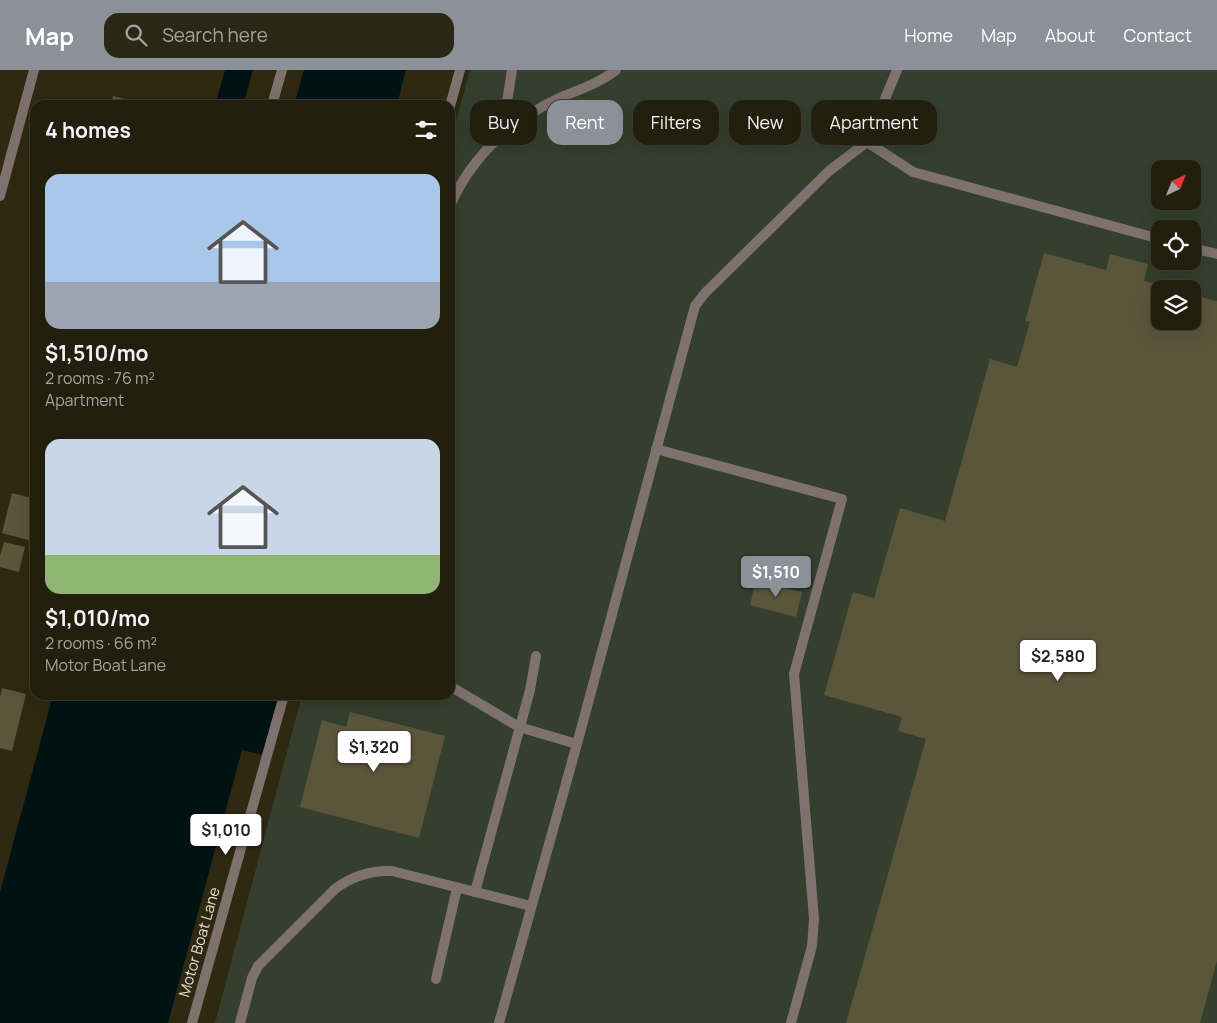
<!DOCTYPE html>
<meta charset="utf-8">
<style>
:root{--surface:#231f0e;--page:#2b2717;--text:#f1f3f6;--muted:#a3a29e;--line:#403d2e;--accent:#8c9099}
body{margin:0;font-family:Manrope,sans-serif;background:var(--page);color:var(--text);height:100vh;display:flex;flex-direction:column;font-size:19px;white-space:nowrap}
*{box-sizing:border-box;margin:0}
p{font-size:16px;color:var(--muted)}
.icon{flex:none;width:28px;height:28px;fill:none;stroke:currentColor;stroke-width:2;stroke-linecap:round;stroke-linejoin:round}
.map{position:relative;flex:1;overflow:hidden}
.details{position:absolute;left:30px;top:30px;width:425px;height:600px;display:flex;flex-direction:column;background:var(--surface);border-radius:15px;box-shadow:0 5px 20px #0002,0 0 0 1px var(--line)}
.details>*{flex:none}
.top-card{position:absolute;left:470px;top:30px;width:475px;height:45px;display:flex;gap:10px}
.needle{width:32px;rotate:43deg}
.buttons{position:absolute;left:1151px;top:90px;display:grid;gap:10px}
.buttons a{display:grid;place-items:center;width:50px;height:50px;border-radius:10px;background:var(--surface);box-shadow:0 5px 20px #0002,0 0 0 1px var(--line);font-size:25px}
.price{position:absolute;translate:-50% -42px;padding:0 11px;border-radius:5px;background:#fff;color:#222;font-size:16px;line-height:32px;filter:drop-shadow(0 1px 2px #0008)}
.price::after{content:'';position:absolute;left:50%;top:30px;width:15px;height:11px;margin-left:-8px;background:inherit;clip-path:polygon(0 0,100% 0,50% 100%)}
.price.selected{background:var(--accent);color:#fff}
ul{padding:0;list-style:none}
li{display:grid;align-content:center;gap:10px;height:265px;padding:0 15px}
li span{display:grid;place-items:center;height:155px;border-radius:15px;color:#555}
li>.icon{margin-inline-start:auto}
span .icon{width:90px;height:90px;fill:#fffc;stroke-width:1}
li b{font-size:21px}
h2{display:flex;justify-content:space-between;align-items:center;height:60px;padding:0 15px;font-size:21px}
.pill{padding:0 18px;border-radius:15px;background:var(--surface);box-shadow:0 5px 20px #0002,0 0 0 1px var(--line);font-size:18px;line-height:45px}
.pill.selected{background:var(--accent);color:#fff}
header{display:flex;align-items:center;gap:30px;box-sizing:border-box;height:70px;padding:0 25px;background:var(--accent);color:#fff}
header strong{font-size:24px}
nav{display:flex;gap:28px;margin-inline-start:auto;font-size:18px}
.search{width:350px;height:45px;background:var(--page);display:flex;align-items:center;gap:12px;box-sizing:border-box;padding:0 18px;border-radius:15px;color:var(--muted);font-size:19px}
.map>svg:first-child{display:block}
.green{fill:#343f2e;fill-rule:evenodd}
.water{fill:#001314}
.building{fill:#5b553c}
.lines{fill:none;stroke-linecap:round;stroke-linejoin:round}
.service{stroke:#7e716e;stroke-width:10}
.minor{stroke:#7e716e;stroke-width:10}
.labels{text-anchor:middle;dominant-baseline:central;stroke-width:4;stroke-linejoin:round;paint-order:stroke}
.street-label{font-size:15px;fill:#e2ded0;stroke:#2f2912}
</style>
<header>
<strong>Map</strong>
<div class="search"><svg class="icon" aria-label="search" viewBox="0 0 24 24"><circle cx="10" cy="10" r="6"/><path d="M15 15l6 6"/></svg>Search here</div>
<nav><a>Home</a><a>Map</a><a>About</a><a>Contact</a></nav>
</header>
<div class="map">
<svg width="1217" height="953" viewBox="0 0 1217 953">
<rect width="100%" height="100%" fill="#2f2912"/>
<path class="green" d="M470,0H1217V953H215L302,625H450V74ZM1160,99H1192V131H1160ZM1160,159H1192V191H1160ZM1160,219H1192V251H1160Z"/>
<g class="water">
<polygon points="225,0 253,0 243,35 215,35"/>
<polygon points="304,0 406,0 397,35 294,35"/>
<polygon points="53,625 280,625 264,685 242,680 168,953 0,953 0,822"/>
</g>
<g class="building">
<polygon points="113,26 145,34 145,35 111,35"/>
<polygon points="1044,183 1106,200 1110,184 1148,194 1144,211 1170,218 1160,219 1160,251 1192,251 1192,225 1217,231 1217,891 1200,953 846,953 926,669 898,661 902,647 824,625 853,522 874,528 900,438 945,451 990,289 1017,297 1030,252 1025,251"/>
<polygon points="12,423 35,429 35,472 2,463"/>
<polygon points="4,472 25,477 19,502 0,497 0,486"/>
<polygon points="756,510 802,522 796,547 750,535"/>
<polygon points="2,618 26,624 12,681 0,678 0,627"/>
<polygon points="350,642 445,666 419,768 300,737 322,650 346,657"/>
</g>
<g class="lines">
<g class="service">
<polyline points="272,35 282,0"/>
<polyline points="502,64 512,0"/>
<polyline points="867,72 913,102 1160,169"/>
<path d="M450,136C471,87 510,52 557,29C578,20 598,14 616,0"/>
<polyline points="1192,178 1217,184"/>
<polyline points="656,379 842,429 794,604 814,849 812,876 791,953"/>
<polyline points="450,616 519,657 577,674"/>
<polyline points="475,822 530,620 536,586"/>
<polyline points="436,909 457,818"/>
<path d="M240,953L252,908L258,896L335,819C352,806 370,800 392,801L531,836"/>
<polyline points="499,953 577,674 695,236 705,223 829,101 867,72 897,0"/>
</g>
<g class="minor">
<polyline points="450,36 460,0"/>
<polyline points="0,126 34,0"/>
<polyline points="192,953 284,625"/>
</g>
</g>
<g class="labels">
<g class="street-label">
<text transform="translate(199 872) rotate(-74)">Motor Boat Lane</text>
</g>
</g>
</svg>
<div class="buttons">
<a><svg class="needle" viewBox="-14 -14 28 28"><path d="M0-13l5 13h-10z" fill="#e53935"/><path d="M0 13l5-13h-10z" fill="#a3a29e"/></svg></a>
<a><svg class="icon" aria-label="locate" viewBox="0 0 24 24"><circle cx="12" cy="12" r="6"/><path d="M12 2v4M12 18v4M2 12h4M18 12h4"/></svg></a>
<a><svg class="icon" aria-label="layers" viewBox="0 0 24 24"><path d="M12 4l9 5-9 5-9-5zM3 14l9 5 9-5"/></svg></a>
</div>
<b class="price selected" style="left:776px;top:528px">$1,510</b>
<b class="price" style="left:1058px;top:612px">$2,580</b>
<b class="price" style="left:374px;top:703px">$1,320</b>
<b class="price" style="left:226px;top:786px">$1,010</b>
<div class="top-card">
<a class="pill">Buy</a>
<a class="pill selected">Rent</a>
<a class="pill">Filters</a>
<a class="pill">New</a>
<a class="pill">Apartment</a>
</div>
<section class="details">
<h2>4 homes<svg class="icon" aria-label="filters" viewBox="0 0 24 24"><path d="M4 7h16M4 17h16"/><circle cx="9" cy="7" r="2"/><circle cx="15" cy="17" r="2"/></svg></h2>
<ul>
<li><span style="background:linear-gradient(#a9c7e8 70%,#9aa5b1 0)"><svg class="icon" aria-label="home" viewBox="0 0 24 24"><path d="M3 11l9-7 9 7M6 9v11h12V9"/></svg></span><div><b>$1,510/mo</b><p>2 rooms · 76 m²</p><p>Apartment</p></div></li>
<li><span style="background:linear-gradient(#c9d6e8 75%,#8fb573 0)"><svg class="icon" aria-label="home" viewBox="0 0 24 24"><path d="M3 11l9-7 9 7M6 9v11h12V9"/></svg></span><div><b>$1,010/mo</b><p>2 rooms · 66 m²</p><p>Motor Boat Lane</p></div></li>
</ul>
</section>
</div>
